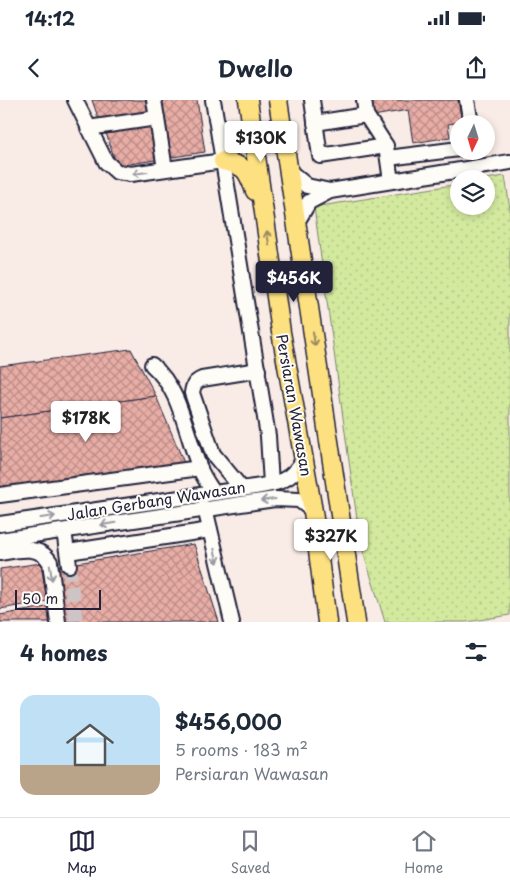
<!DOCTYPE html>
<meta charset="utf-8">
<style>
:root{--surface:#fff;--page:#f6f6f7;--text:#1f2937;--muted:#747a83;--line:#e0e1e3;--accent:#22223b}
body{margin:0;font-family:"Playpen Sans",sans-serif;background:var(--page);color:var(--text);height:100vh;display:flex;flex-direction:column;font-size:19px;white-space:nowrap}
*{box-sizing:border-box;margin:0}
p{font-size:16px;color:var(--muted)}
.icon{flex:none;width:28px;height:28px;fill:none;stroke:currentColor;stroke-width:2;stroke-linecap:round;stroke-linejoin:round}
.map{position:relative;height:522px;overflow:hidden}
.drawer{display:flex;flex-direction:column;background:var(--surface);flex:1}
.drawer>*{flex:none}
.needle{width:32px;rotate:184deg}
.fabs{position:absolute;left:450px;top:15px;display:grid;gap:10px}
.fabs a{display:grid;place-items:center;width:45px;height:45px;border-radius:50%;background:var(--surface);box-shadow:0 2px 8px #0003;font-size:25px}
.scale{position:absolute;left:15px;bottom:12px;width:86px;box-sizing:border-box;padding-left:5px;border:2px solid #22223b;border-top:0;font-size:14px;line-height:18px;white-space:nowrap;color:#22223b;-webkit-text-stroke:4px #fdfcf7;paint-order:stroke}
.price{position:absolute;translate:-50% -42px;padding:0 11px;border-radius:5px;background:#fff;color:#222;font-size:16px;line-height:32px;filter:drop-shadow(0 1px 2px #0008)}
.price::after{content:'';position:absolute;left:50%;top:30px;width:15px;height:11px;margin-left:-8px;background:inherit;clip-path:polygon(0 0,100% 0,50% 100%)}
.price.on{background:var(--accent);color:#fff}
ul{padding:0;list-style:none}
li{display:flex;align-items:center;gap:15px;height:125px;padding:0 20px}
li+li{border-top:1px solid var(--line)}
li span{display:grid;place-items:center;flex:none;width:140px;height:100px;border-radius:15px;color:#555}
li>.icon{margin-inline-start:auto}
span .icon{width:60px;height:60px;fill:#fffc;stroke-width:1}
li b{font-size:21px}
h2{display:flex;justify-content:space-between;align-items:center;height:60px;padding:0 20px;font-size:21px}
.status{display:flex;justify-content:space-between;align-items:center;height:35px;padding:0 25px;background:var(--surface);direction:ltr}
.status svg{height:14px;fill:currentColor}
header{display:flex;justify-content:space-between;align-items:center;height:65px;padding:0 20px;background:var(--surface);font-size:22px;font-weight:700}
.tab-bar{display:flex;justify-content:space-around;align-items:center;height:70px;border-top:1px solid var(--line);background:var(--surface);font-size:14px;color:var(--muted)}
.tab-bar a{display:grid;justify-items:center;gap:2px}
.tab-bar .on{color:var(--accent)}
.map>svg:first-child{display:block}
.grass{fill:url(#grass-dots);stroke:#7a866c}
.building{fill:url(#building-cross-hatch);stroke:#22223b}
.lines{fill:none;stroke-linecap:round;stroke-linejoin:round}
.minor-tunnel{stroke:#cec4c5;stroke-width:14;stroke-dasharray:14 7;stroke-linecap:butt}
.minor-casing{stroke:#22223b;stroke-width:18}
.major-casing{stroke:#22223b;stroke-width:21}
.minor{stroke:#fdfcf7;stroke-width:14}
.major{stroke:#fde080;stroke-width:18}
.oneway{stroke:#9a9aa2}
.oneway2{stroke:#9a8a61}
.labels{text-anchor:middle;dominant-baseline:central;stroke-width:4;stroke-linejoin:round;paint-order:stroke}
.street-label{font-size:15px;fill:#22223b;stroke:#fdfcf7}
</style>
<div class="status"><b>14:12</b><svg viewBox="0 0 49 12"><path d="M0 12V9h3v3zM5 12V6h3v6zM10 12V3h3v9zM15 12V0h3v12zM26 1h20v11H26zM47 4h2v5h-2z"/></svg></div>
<header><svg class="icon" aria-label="back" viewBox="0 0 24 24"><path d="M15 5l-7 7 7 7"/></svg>Dwello<svg class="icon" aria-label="share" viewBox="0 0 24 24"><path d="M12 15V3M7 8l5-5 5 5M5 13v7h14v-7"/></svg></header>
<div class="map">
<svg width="510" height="522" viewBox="0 0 510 522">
<defs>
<pattern id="grass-dots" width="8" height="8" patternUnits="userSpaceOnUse" patternTransform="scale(1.25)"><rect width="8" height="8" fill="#d3e99e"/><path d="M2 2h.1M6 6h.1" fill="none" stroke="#b5c889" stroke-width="1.8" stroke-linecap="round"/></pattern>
<pattern id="building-cross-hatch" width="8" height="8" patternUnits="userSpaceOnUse" patternTransform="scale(1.25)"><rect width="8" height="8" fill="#e8ada5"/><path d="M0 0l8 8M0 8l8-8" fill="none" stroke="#bc8c88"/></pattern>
</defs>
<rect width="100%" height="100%" fill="#f9ece7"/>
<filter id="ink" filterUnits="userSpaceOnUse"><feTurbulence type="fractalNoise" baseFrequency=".02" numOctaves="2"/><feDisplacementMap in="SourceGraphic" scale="10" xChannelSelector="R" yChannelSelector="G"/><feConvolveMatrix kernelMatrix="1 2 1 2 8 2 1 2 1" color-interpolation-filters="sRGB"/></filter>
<g filter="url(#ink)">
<polygon class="grass" points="505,76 510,109 510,515 467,522 385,522 360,441 314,107 459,84 459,106 486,106 486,79"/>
<g class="building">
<polygon points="92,0 151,0 153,15 100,23"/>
<polygon points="158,0 197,0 205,52 167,58"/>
<polygon points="370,0 458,0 462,22 448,24 450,37 413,43 408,10 373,16"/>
<polygon points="155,23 161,59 117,66 105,30"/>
<polygon points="131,249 156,296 0,318 0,266"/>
<polygon points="156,296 185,365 0,389 0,318"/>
<polygon points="194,444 219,522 61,522 52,467"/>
<polygon points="41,463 47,501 0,509 0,469"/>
<polygon points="52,506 54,522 0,522 0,515"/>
</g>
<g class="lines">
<polyline class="minor-tunnel" points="69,465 76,522"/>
<defs>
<g id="minor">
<polyline points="75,0 106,62 117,72 131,74 223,61"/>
<polyline points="154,0 165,69"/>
<polyline points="213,0 268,336 271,384"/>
<polyline points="312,0 320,56 386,46"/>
<polyline points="364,0 366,15 386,46 391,81"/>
<polyline points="467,0 471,24"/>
<polyline points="315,23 366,15"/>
<polyline points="88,28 157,18"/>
<polyline points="388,58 459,49"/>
<polyline points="289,71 307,86 330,91"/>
<polyline points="297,122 309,102 330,91 510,62"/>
<path d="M152,265C181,290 185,332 199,366C202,376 209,385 214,393"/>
<path d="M242,389L213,354L192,293C193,285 195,282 202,279L258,270"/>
<polyline points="0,395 200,368"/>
<polyline points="205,408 232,522"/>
<path d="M0,424L242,389C270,384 290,386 304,358"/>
<polyline points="64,431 69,465"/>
<polyline points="0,440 275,399 299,400 313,411"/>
<polyline points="68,452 210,430"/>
<path d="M0,453C18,450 39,444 50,462L58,522"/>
</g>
<g id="major">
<polyline points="248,0 281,232 313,411 327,522"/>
<polyline points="278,0 356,522"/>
<path d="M223,61C246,66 247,70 255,91"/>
</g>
</defs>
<use href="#minor" class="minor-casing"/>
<use href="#major" class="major-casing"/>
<use href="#minor" class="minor"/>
<use href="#major" class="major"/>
</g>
<defs><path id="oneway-shaft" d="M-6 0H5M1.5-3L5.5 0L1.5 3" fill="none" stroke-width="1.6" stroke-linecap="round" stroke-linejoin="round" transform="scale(1.25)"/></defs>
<g class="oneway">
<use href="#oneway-shaft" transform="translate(140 73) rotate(172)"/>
<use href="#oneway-shaft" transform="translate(268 400) rotate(173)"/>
<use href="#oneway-shaft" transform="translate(48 417) rotate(-8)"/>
<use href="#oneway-shaft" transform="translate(108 424) rotate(171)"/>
<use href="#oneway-shaft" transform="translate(216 456) rotate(77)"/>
<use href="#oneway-shaft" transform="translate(51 473) rotate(81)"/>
</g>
<g class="oneway2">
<use href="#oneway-shaft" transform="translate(268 138) rotate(-99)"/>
<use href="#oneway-shaft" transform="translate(314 239) rotate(82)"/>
</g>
</g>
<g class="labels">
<g class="street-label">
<text transform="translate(295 305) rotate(80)">Persiaran Wawasan</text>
<text transform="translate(156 400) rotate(-9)">Jalan Gerbang Wawasan</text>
</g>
</g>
</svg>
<div class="fabs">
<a><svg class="needle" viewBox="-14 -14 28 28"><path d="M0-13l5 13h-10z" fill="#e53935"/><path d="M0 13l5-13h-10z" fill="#747a83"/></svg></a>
<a><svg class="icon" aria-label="layers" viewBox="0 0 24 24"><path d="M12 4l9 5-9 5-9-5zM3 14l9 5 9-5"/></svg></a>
</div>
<div class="scale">50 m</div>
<b class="price" style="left:261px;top:63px">$130K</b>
<b class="price on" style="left:294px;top:203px">$456K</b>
<b class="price" style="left:86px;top:343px">$178K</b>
<b class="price" style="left:331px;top:461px">$327K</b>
</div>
<section class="drawer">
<h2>4 homes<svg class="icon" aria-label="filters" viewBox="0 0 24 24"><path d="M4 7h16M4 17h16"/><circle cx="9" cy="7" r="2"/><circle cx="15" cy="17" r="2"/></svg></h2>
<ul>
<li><span style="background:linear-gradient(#bfe0f5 70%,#b9a48a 0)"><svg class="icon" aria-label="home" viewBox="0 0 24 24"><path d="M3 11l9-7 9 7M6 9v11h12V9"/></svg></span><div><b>$456,000</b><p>5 rooms · 183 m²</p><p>Persiaran Wawasan</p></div></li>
</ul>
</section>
<nav class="tab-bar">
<a class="on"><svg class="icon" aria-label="map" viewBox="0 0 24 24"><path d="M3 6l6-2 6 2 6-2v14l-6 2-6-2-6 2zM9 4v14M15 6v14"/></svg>Map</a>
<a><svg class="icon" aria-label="saved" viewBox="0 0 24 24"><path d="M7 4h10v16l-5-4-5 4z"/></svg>Saved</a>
<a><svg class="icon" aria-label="home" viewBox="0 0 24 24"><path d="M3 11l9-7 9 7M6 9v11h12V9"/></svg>Home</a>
</nav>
